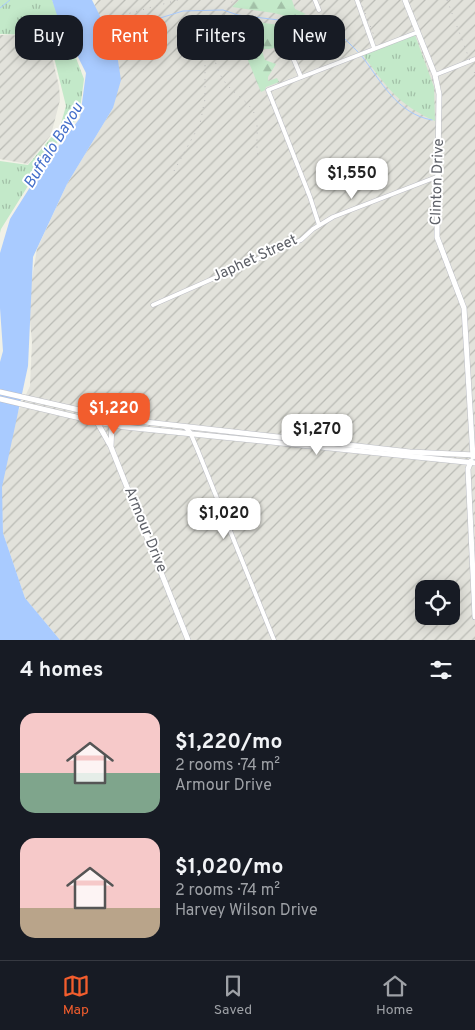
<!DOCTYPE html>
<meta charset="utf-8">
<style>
:root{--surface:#171b24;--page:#242831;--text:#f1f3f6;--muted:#9ea1a6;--line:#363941;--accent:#f25d2d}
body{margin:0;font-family:Overpass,sans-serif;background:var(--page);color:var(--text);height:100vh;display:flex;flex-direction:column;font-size:19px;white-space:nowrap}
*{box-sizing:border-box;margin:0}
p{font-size:16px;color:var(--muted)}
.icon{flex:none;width:28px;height:28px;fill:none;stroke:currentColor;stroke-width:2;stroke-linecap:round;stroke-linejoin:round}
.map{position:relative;height:640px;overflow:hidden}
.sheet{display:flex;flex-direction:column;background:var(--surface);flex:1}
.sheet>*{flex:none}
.hud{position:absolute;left:15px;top:15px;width:445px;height:45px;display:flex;gap:10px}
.buttons{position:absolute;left:415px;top:580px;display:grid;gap:10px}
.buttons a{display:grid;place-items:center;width:45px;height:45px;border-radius:10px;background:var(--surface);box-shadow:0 2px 12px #0003;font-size:25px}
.price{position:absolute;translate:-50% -42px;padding:0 11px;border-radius:10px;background:#fff;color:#222;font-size:16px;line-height:32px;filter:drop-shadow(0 1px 2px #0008)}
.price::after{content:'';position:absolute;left:50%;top:30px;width:15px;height:11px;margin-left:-8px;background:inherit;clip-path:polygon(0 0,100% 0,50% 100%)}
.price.on{background:var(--accent);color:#fff}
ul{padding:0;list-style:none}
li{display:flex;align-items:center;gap:15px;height:125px;padding:0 20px}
li span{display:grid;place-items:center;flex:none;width:140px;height:100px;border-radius:15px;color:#555}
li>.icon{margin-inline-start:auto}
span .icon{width:60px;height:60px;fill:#fffc;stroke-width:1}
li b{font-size:21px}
h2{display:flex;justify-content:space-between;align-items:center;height:60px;padding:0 20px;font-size:21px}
.pill{padding:0 18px;border-radius:15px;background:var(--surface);box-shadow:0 2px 12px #0003;font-size:18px;line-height:45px}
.pill.on{background:var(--accent);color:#fff}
.dock{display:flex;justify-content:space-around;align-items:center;height:70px;border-top:1px solid var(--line);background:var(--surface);font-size:14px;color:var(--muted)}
.dock a{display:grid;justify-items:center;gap:2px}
.dock .on{color:var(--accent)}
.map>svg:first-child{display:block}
.industrial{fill:url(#industrial-furrows);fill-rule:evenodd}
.grass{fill:url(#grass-tufts)}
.forest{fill:url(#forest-firs)}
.water{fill:#a9cbff}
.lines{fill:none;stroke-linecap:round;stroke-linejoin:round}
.stream{stroke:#a9cbff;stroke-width:1}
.street-casing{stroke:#bebfc6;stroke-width:5}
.secondary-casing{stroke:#bcbec5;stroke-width:6}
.street{stroke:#fff;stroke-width:4}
.secondary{stroke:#fff;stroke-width:5}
.rail{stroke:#bababb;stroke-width:1;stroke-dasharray:1 6;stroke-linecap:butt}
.labels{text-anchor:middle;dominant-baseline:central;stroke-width:4;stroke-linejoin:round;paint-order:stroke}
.street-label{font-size:15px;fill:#5e6168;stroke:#fff}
.water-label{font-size:16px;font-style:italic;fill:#446fca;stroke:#fff}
</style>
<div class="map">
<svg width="475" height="640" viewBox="0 0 475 640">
<defs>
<pattern id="industrial-furrows" width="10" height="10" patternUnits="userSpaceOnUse" patternTransform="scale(1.25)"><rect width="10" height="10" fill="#e2e2db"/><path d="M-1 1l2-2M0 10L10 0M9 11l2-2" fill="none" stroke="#babbb5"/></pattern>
<pattern id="grass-tufts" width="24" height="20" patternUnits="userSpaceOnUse" patternTransform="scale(1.25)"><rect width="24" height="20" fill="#c3e9c9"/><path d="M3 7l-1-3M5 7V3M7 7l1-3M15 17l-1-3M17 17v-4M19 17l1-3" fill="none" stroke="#a2c0a7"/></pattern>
<pattern id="forest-firs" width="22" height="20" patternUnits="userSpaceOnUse" patternTransform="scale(1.25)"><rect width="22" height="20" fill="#c3e9c9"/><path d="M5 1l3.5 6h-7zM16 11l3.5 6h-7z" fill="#a2c0a7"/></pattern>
</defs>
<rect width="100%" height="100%" fill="#f1f1e7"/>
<g class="industrial">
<path d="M98,0H475V640H60L25,598L3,533L1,473L16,416L30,386L32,342L28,301L37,249L67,184L113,108L116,48L94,6ZM424,589H451V616H424Z"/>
<polygon points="0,35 47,36 59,86 60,100 51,135 28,164 0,159"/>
</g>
<g class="grass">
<polygon points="0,0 52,0 67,36 0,34"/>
<path d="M415,35L434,87L435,121C398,105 386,86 363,55Z"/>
<polygon points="49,37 68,37 84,79 79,116 48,154 1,229 0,233 0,161 28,165 60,127 66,106"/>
</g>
<g class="forest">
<polygon points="239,0 292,0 295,9 306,14 293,18 274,13 232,7"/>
<path d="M244,20L293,27L278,38L280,43C274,49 272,49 263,49L262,51L265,60L276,64L268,77V81L277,78L279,82L266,87L265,90L261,92L233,24Z"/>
</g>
<polygon class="water" points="52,0 92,0 116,48 121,80 113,108 67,184 33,257 28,366 2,487 3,533 25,598 60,640 0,640 0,362 3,351 0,308 0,253 10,219 42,168 80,118 86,73 57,15"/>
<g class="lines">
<g class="stream">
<polyline points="0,8 10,0"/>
<polyline points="115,46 127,32 138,26 147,22 183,11 223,10 238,15 295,22 311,18 329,31 338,32 358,52"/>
<path d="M361,55C381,81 397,114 432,120"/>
</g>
<defs>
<g id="street">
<polyline points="315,0 319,10"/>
<polyline points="357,0 374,48"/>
<polyline points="286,41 301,77"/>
<polyline points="435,75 475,59"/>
<polyline points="319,225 310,197 268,90 418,32"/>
<polyline points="153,305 301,240 313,229 333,217 439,176"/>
<polyline points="185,427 190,432 198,451 274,640"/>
</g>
<g id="secondary">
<polyline points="405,0 435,75 439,94 437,237 464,308 473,457"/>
<polyline points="0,392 119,419 410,452 475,455"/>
<polyline points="0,399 97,422 125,427 475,463"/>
<polyline points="97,422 110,445"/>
<polyline points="112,423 111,447 188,640"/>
<polyline points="471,461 468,469 475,617"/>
</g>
</defs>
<use href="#street" class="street-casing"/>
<use href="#secondary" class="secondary-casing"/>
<use href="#street" class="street"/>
<use href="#secondary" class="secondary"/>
<g class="rail">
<polyline points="360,0 375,38"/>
<polyline points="447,0 475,74"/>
<polyline points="116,17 178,0"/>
<path d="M214,42C212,58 218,76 230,88C238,96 249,103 254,113C260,126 255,142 258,156"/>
<polyline points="174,171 200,124 205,99 205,64 210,40 233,0"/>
</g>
</g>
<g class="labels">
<g class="street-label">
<text transform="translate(438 182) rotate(-88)">Clinton Drive</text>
<text transform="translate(255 259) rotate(-25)">Japhet Street</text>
<text transform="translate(145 530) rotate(68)">Armour Drive</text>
</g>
<g class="water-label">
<text transform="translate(54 146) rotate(-58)">Buffalo Bayou</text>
</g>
</g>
</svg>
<div class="buttons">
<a><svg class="icon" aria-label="locate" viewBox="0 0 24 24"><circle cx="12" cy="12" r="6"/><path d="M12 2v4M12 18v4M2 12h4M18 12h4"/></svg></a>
</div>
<b class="price" style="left:352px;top:200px">$1,550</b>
<b class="price on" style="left:114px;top:435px">$1,220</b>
<b class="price" style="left:317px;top:456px">$1,270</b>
<b class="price" style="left:224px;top:540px">$1,020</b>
<div class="hud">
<a class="pill">Buy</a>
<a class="pill on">Rent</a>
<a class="pill">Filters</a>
<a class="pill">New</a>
</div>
</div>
<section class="sheet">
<h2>4 homes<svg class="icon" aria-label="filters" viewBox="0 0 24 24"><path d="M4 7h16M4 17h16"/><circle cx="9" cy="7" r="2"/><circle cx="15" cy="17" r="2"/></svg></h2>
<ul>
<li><span style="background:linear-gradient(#f6c9c9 60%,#7fa58c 0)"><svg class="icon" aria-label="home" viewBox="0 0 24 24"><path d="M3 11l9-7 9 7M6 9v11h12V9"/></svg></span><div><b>$1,220/mo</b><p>2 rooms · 74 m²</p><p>Armour Drive</p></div></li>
<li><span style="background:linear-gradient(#f6c9c9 70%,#b9a48a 0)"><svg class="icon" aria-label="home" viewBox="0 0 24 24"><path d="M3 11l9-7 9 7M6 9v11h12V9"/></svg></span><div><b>$1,020/mo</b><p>2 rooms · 74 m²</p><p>Harvey Wilson Drive</p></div></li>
</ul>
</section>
<nav class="dock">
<a class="on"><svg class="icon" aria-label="map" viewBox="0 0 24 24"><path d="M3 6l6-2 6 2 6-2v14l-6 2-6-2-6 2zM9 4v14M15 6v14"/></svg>Map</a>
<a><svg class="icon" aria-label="saved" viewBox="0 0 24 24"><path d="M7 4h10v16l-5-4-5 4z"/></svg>Saved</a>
<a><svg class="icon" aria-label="home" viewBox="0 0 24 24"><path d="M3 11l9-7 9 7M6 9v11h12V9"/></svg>Home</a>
</nav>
